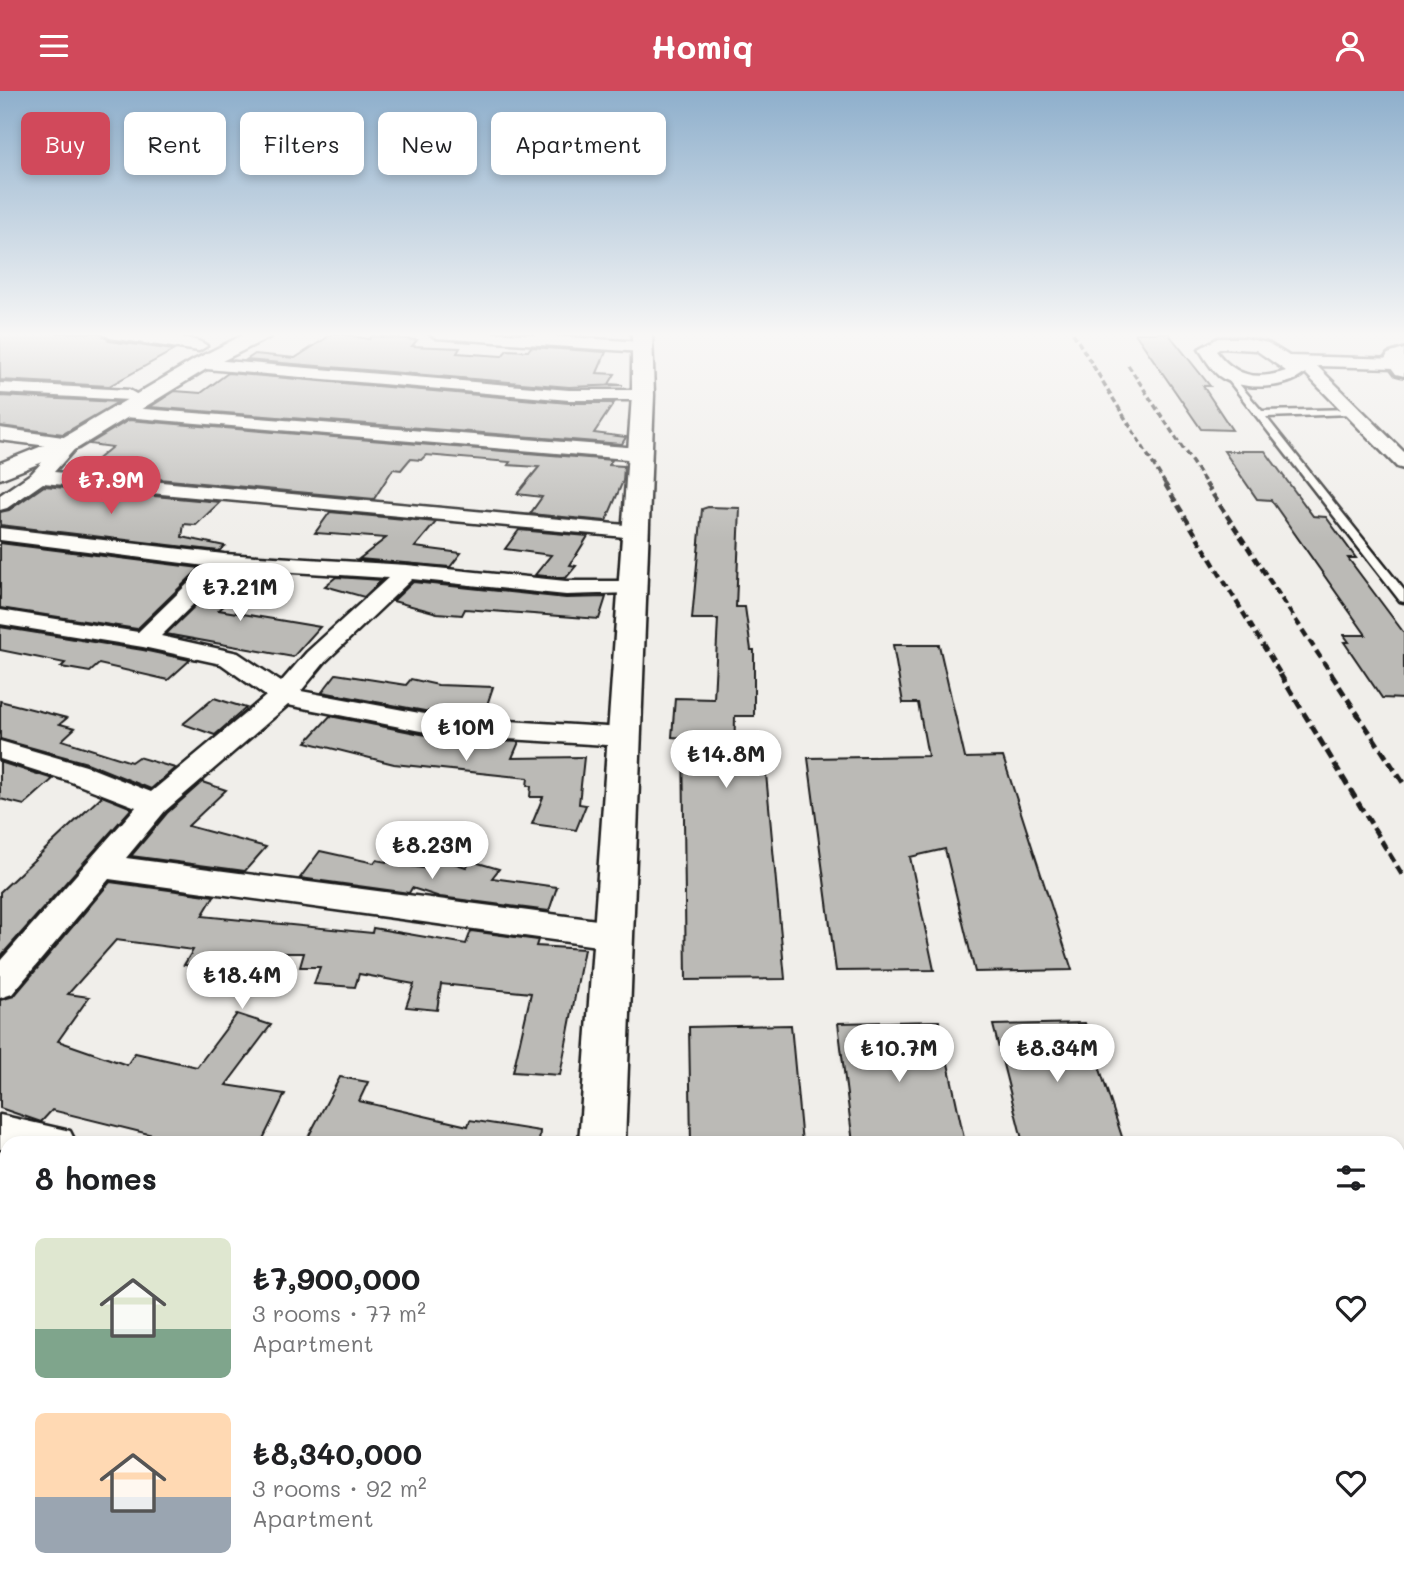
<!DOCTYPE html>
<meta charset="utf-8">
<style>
:root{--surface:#fff;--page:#f6f6f6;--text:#202124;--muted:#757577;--accent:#d1495b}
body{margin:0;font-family:Mali,sans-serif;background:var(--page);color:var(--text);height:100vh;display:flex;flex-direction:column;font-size:26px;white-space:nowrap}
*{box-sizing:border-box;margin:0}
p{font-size:23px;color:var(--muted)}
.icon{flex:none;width:38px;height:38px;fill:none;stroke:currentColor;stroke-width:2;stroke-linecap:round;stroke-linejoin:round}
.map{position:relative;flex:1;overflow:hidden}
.side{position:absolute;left:0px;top:1045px;width:1405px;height:450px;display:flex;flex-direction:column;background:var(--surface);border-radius:21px 21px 0 0;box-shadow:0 4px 10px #0003}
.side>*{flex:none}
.guide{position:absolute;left:21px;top:21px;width:700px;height:63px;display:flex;gap:14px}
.price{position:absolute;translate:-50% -60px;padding:0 16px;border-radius:24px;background:#fff;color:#222;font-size:23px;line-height:46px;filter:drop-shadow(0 2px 4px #0008)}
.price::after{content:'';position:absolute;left:50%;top:42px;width:21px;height:16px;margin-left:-10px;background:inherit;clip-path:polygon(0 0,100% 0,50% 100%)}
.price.current{background:var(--accent);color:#fff}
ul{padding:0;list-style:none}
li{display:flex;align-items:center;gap:21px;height:175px;padding:0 35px}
li span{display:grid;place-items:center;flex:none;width:196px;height:140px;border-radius:10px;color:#555}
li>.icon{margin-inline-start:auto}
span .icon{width:84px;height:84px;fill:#fffc;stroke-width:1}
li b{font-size:30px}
h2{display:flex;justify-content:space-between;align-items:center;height:84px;padding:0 35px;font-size:30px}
.chip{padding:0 24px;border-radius:10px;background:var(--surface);box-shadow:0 4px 10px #0003;font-size:24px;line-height:63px}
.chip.current{background:var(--accent);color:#fff}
header{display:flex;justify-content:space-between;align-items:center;height:91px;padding:0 35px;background:var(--accent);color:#fff;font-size:32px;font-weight:700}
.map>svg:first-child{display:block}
.building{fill:#bbbab6;stroke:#1c1c1c;stroke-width:2}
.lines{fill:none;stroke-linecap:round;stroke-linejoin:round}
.service-casing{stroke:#1c1c1c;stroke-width:5}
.minor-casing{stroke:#1c1c1c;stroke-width:5}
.tertiary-casing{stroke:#1c1c1c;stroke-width:5}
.secondary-casing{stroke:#1c1c1c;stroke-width:6}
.service{fill:#fdfcf7;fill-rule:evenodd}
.minor{fill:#fdfcf7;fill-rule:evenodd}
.tertiary{fill:#fdfcf7;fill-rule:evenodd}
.secondary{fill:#fdfcf7;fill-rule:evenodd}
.rail-far2{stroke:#1c1c1c;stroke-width:3.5;stroke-dasharray:6 3.5;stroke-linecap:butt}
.rail-far1{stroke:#1c1c1c;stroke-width:4.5;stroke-dasharray:8 4.5;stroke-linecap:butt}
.rail{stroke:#1c1c1c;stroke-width:5;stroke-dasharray:10 5;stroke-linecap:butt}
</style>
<header><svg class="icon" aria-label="menu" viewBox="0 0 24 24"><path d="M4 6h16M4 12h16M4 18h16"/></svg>Homiq<svg class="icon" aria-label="person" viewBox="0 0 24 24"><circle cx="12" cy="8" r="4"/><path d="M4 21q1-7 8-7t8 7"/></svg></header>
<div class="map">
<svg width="1404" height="1494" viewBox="0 0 1404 1494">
<rect width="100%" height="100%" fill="#f0eeea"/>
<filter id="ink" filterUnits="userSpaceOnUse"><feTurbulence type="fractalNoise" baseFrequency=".0143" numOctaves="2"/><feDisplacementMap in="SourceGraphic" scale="14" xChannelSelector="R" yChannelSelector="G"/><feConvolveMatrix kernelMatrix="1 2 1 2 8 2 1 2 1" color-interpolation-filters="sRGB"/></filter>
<g filter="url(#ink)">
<g class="building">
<polygon points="0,242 100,242 110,250 174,259 109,295 0,289"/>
<polygon points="334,242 369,248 372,245 417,249 412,255 460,257 457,262 502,265 507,259 528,260 531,256 606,261 597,282 615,283 609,293 623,294 569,296 246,269 255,263 295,267"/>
<polygon points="1135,242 1168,242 1210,295 1203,295 1232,339 1201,338"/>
<polygon points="228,282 569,312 614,312 594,342 626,346 622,353 150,316 175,300 201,302"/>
<polygon points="0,305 118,311 63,343 0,335"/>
<polygon points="129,329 612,369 609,374 624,375 623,390 606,430 530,423 542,406 517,403 539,376 508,374 510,371 426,364 421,369 410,368 401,379 393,378 374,408 82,381 112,356 89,353"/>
<polygon points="1224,360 1265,360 1313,425 1326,426 1356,467 1348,467 1404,542 1404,608 1382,607 1344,551 1349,551 1344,544 1366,544 1271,409 1257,408"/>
<polygon points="44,395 220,411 196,434 184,433 182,446 225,455 219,460 0,434 0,421 9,419"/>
<polygon points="708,416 740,417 736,516 745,516 751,559 754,559 754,625 735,625 734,672 765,672 785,888 686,889 683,647 672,646 675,607 714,608 718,528 692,528 702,418"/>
<polygon points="330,421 436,431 415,456 461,462 450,476 359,468 386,447 315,442"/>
<polygon points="519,439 588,445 570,474 576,475 566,487 535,484 551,464 505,458"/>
<polygon points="0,452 200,477 137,538 0,517"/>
<polygon points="231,480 261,483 219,519 320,536 293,566 166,543"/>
<polygon points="336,486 382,489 364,506 325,495"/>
<polygon points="413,491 566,507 606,506 599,528 465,518 462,524 437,522 393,510"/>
<polygon points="0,536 143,559 190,569 168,589 99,573 90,581 61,576 65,572 0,559"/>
<polygon points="893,554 939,554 965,667 1003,666 1072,879 975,881 945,758 910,766 934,879 836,880 808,667 928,665 918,612 903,612"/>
<polygon points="336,583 406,594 411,588 438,594 493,596 483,626 441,623 322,601"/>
<polygon points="214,607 246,617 215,644 183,633"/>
<polygon points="0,610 67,627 60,633 75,637 62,649 131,671 138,666 175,677 151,698 87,672 0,648"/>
<polygon points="330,625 441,647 519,651 512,667 584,666 579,713 586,714 576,739 532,733 543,706 530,706 531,695 527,695 528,687 394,673 306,651"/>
<polygon points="0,671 53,688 24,714 0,708"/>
<polygon points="202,691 226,699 188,735 266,756 245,780 131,765 167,722"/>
<polygon points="102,705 132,717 0,866 0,801"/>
<polygon points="320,760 374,772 376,769 433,779 441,768 466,776 471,770 499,778 492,787 557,796 549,820 440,806 412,797 409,802 300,787"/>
<polygon points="110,791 214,805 202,825 372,842 373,837 466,853 471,840 538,849 536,855 584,858 560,984 513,981 531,902 441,893 437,919 406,916 414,893 359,883 355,896 314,893 320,876 300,876 304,862 256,862 246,881 184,874 193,859 116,849 68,903 89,906 58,950 127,974 135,962 197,976 237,923 271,934 226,994 285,1003 261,1052 185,1052 52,1019 41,1031 0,1017 0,909 14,905"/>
<polygon points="939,930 965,1052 853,1052 838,932"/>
<polygon points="1085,932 1124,1052 1023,1052 993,934"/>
<polygon points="791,934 802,1052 691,1052 689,936"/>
<polygon points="340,986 368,991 359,1010 468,1035 470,1029 540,1040 539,1052 305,1052"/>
</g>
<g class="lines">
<defs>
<polygon id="service" points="1228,280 1262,320 1355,318 1355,322 1352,323 1266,326 1404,499 1404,511 1400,510 1225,285 1223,283"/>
<g id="minor">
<path d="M102,242C122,242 194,242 207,255L199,260L110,247Z"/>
<polygon points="428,242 508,242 642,251 650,256 642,261 436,247"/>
<path d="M1218,247H1244L1268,252L1289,265L1402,268V276L1396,277L1317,275L1404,361V378L1397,376L1305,282C1287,299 1239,300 1219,285C1211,278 1205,267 1199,258ZM1221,257L1256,259L1286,280C1255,290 1235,285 1216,260Z"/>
<polygon points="201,268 569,299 643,299 652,304 643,309 569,309 195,277 193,273 195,269"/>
<polygon points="0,292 129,299 138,304 129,309 0,302"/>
<polygon points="119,316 639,357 649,363 639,369 113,325 110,321 113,317"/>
<polygon points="0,337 77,348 80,352 54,381 636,435 644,436 647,441 644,446 636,447 43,392 7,417 0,419 0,404 32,382 56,356 0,349"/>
<path d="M0,437L224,463L407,474L566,490H639L642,495L639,500L631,502L566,504L412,488L325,571L301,600L441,626L623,637L633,640L637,646L633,652L623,655L441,644L288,614L165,720L126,767L612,831L623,835L628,844L623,853L612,857L109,788L12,903L0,907V870L136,716L66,689L0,668V650L86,675L151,701L266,605L221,573L143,556L0,533V519L138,541L206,475L0,449ZM230,477L388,487L307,561L281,591L238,562L161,545Z"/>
<polygon points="0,1024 70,1040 76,1052 7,1052 7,1060 0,1058"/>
<polygon points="7,1200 7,1248 0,1251 0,1203"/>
</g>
<g id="tertiary">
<polygon points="247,242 273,242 270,246 208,277 78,357 0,388 0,372 62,347 194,269"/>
<polygon points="632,242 652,242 654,304 625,1052 579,1052 632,304"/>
<polygon points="545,1488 607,1488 606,1494 544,1494"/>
</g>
<polygon id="secondary" points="1404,258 1404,285 1396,283 1385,268 1388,263"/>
</defs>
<use href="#service" class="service-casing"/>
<use href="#minor" class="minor-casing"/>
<use href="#tertiary" class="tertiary-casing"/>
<use href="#secondary" class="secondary-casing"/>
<use href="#service" class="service"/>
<use href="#minor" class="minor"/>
<use href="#tertiary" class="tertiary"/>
<use href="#secondary" class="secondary"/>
<g class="rail-far2">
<polyline points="1073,242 1166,394"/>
<polyline points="1128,274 1207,394"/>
</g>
<g class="rail-far1">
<polyline points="1165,393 1281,584"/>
<polyline points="1206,393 1332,584"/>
</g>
<g class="rail">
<polyline points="1280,583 1404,787"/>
<polyline points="1331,583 1404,693"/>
</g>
</g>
</g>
<linearGradient id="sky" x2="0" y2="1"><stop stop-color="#8eafcc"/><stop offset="0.54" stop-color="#f8f7f6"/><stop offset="1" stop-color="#f8f7f6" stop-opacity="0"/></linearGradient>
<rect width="1404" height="451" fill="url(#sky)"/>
</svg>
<b class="price current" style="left:111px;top:425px">₺7.9M</b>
<b class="price" style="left:240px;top:532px">₺7.21M</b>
<b class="price" style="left:466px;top:672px">₺10M</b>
<b class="price" style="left:726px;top:699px">₺14.8M</b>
<b class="price" style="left:432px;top:790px">₺8.23M</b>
<b class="price" style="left:242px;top:920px">₺18.4M</b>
<b class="price" style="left:899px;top:993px">₺10.7M</b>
<b class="price" style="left:1057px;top:993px">₺8.34M</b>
<div class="guide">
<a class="chip current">Buy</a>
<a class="chip">Rent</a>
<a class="chip">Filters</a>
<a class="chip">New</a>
<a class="chip">Apartment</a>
</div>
<section class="side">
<h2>8 homes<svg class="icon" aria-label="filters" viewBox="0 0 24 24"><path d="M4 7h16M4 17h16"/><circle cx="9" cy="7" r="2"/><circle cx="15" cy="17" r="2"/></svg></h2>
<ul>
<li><span style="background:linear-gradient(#dfe7d0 65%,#7fa58c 0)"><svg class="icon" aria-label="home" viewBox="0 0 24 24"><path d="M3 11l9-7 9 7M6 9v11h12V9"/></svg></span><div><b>₺7,900,000</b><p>3 rooms · 77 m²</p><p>Apartment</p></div><svg class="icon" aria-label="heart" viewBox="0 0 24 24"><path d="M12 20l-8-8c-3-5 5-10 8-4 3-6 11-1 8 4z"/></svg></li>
<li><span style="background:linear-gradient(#ffd9b3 60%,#9aa5b1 0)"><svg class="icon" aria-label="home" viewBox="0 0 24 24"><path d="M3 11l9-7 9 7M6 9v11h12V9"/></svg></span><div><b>₺8,340,000</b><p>3 rooms · 92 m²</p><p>Apartment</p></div><svg class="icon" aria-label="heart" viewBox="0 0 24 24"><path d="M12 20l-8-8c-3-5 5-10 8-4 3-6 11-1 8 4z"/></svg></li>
</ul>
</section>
</div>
